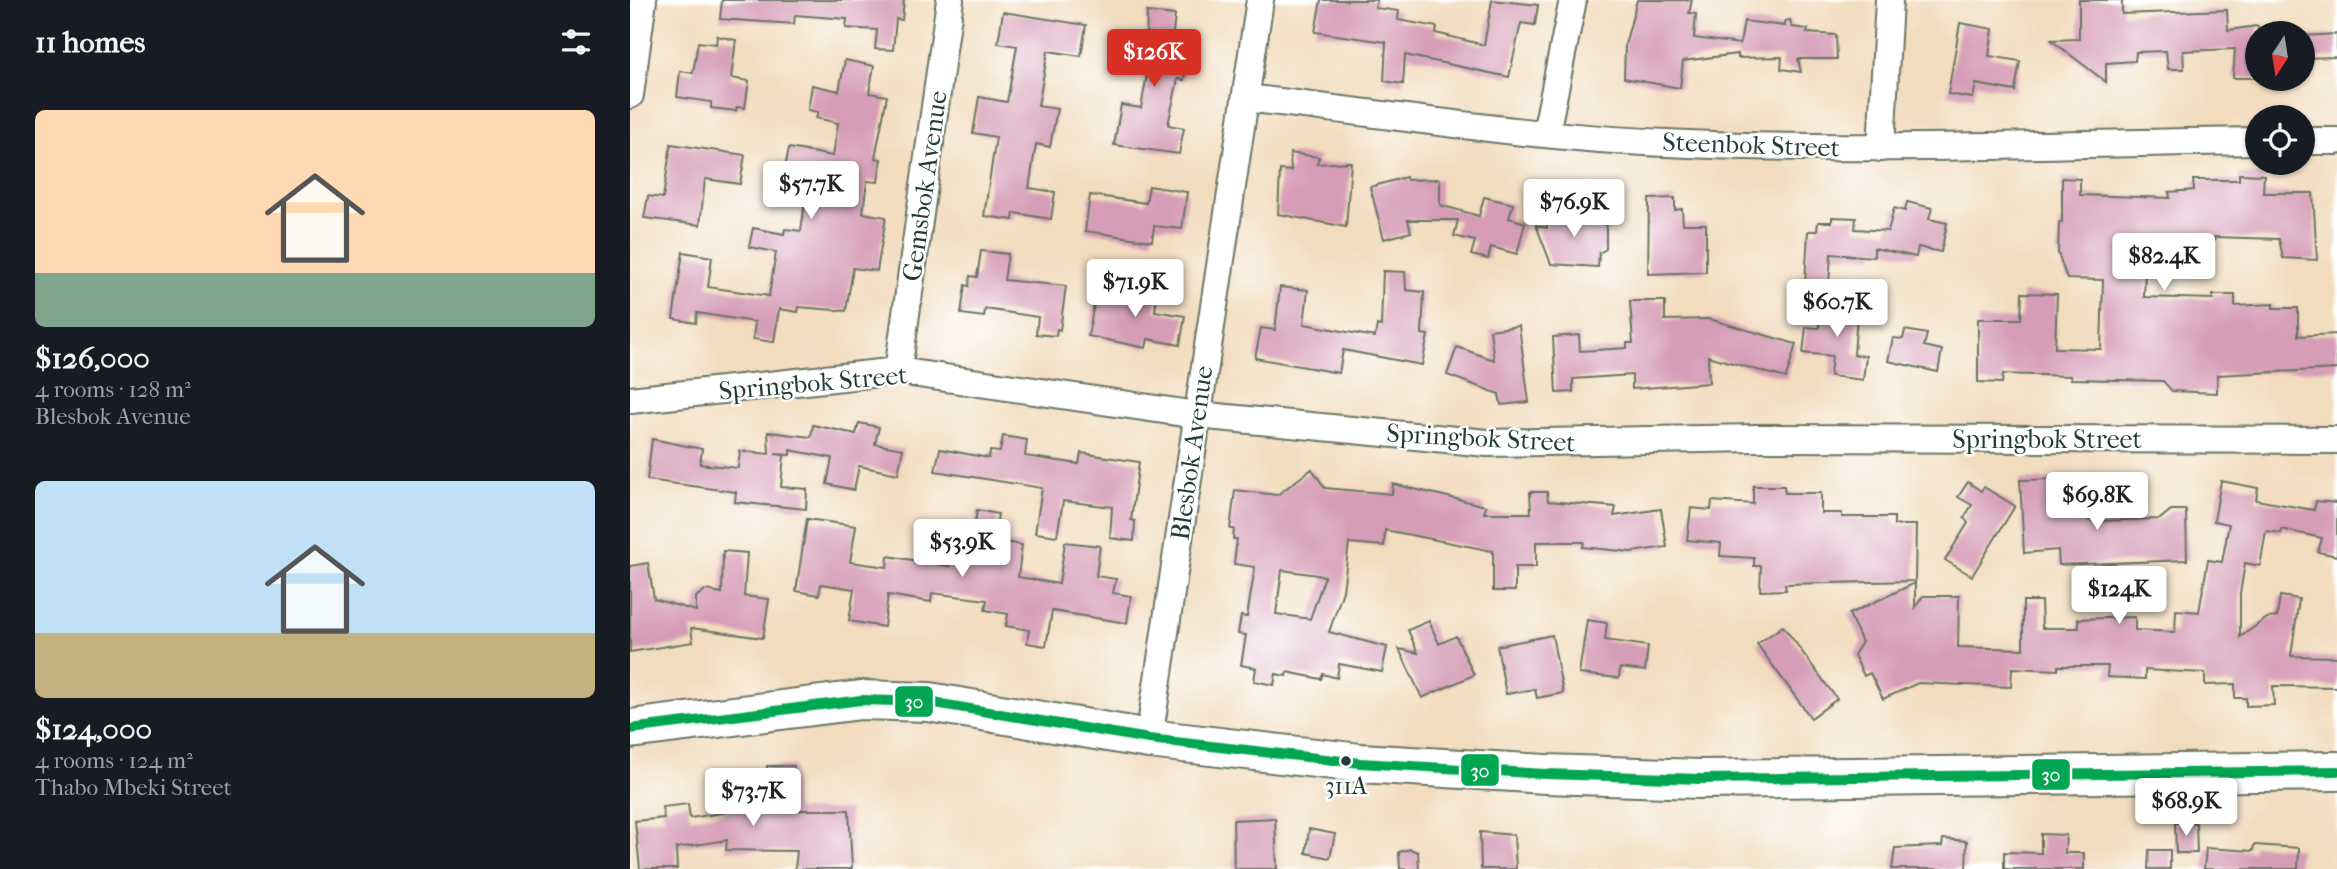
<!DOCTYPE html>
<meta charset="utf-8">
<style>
:root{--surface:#171b24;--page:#242831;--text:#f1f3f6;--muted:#9ea1a6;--accent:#d93025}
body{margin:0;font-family:"IM FELL French Canon",serif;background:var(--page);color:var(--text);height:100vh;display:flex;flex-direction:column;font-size:26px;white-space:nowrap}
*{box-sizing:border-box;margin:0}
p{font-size:23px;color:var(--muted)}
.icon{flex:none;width:38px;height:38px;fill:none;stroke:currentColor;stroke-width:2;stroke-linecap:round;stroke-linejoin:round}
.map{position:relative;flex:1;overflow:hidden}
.drawer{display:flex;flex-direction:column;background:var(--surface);width:630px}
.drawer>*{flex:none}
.needle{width:46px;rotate:192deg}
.buttons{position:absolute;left:1615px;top:21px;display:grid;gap:14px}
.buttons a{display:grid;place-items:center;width:70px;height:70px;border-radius:50%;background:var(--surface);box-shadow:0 2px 5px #0004;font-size:35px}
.price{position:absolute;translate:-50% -60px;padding:0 16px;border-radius:7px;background:#fff;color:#222;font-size:23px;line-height:46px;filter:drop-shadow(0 2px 4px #0008)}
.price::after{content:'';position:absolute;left:50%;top:42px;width:21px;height:16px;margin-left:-10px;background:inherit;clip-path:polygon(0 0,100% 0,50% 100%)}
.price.current{background:var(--accent);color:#fff}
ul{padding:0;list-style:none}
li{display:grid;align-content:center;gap:14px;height:371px;padding:0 35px}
li span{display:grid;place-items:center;height:217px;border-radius:10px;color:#555}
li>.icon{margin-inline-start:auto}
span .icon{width:126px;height:126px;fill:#fffc;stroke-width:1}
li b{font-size:30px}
h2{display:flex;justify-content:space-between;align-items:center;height:84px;padding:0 35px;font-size:30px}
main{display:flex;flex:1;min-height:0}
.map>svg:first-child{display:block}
.building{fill:#d69db6;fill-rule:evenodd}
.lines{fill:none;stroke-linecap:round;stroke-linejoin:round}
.minor-casing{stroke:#697564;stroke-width:30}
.primary-casing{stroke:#697564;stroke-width:42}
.minor{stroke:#fff;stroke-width:26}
.primary{stroke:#fff;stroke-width:38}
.bus-1-casing{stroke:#fff;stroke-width:16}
.bus-1{stroke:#00a651;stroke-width:10}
.bus-dot{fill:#1f3d34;stroke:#fff;stroke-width:2.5}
.labels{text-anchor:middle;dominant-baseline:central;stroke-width:5;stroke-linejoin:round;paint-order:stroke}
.bus-label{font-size:24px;fill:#1f3d34;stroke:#fff}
.street-label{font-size:26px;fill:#1f3d34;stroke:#fff}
.line-badge{stroke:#fff;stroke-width:2.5}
.badge-label{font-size:19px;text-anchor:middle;font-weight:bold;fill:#fff}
</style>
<main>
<section class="drawer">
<h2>11 homes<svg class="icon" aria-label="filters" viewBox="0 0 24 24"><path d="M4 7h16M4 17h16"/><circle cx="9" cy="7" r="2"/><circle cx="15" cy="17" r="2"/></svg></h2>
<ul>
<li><span style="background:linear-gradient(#ffd9b3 75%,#7fa58c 0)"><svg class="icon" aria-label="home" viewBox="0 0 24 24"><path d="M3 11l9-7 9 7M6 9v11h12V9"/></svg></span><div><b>$126,000</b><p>4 rooms · 128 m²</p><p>Blesbok Avenue</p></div></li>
<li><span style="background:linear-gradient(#bfe0f5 70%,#c2b280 0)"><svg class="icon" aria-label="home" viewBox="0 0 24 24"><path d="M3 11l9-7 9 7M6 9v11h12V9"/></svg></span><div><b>$124,000</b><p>4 rooms · 124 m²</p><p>Thabo Mbeki Street</p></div></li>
</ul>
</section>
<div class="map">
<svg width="1707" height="869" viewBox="0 0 1707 869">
<rect width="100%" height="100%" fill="#fff"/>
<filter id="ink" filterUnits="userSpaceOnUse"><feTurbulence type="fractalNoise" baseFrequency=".0143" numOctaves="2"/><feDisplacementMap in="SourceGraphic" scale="14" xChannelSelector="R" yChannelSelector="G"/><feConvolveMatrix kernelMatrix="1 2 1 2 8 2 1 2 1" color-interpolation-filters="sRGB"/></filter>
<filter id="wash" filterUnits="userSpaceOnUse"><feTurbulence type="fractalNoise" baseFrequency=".00686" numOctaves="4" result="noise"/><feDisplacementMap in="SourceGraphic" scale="28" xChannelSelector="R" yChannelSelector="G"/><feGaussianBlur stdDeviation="1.57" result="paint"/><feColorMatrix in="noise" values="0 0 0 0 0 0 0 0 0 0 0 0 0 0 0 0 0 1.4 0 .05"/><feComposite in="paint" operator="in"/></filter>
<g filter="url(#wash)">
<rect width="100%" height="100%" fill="#f2dcbe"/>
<g id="blocks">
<g class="building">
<polygon points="92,0 274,0 272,20 266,19 263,50 245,49 247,30 216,28 217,19 165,15 164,24 90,19"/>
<polygon points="691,0 747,0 745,8 769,11 768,20 807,27 806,33 854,45 862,0 908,5 905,25 891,23 879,77 775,55 773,84 754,81 756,42 685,32"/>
<polygon points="1007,0 1062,0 1059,13 1066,14 1064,38 1110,44 1114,21 1155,26 1155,21 1160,20 1162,27 1178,29 1177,33 1206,35 1207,59 1168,59 1171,72 1151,69 1152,57 1108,58 1108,54 1053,61 1050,88 994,78 995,45"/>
<polygon points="1449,0 1492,0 1492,14 1597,10 1598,30 1628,26 1625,78 1603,78 1605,49 1553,51 1554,69 1538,69 1536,51 1506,52 1505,61 1476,63 1476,82 1421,40 1449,39"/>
<polygon points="373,12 456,25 451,56 418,51 408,106 427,109 420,147 406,144 399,188 425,192 421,219 384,213 383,220 354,216 366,137 343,133 349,97 377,102 387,46 368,43"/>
<polygon points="517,12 545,15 542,42 558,46 554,80 548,79 538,125 554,128 549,154 484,145 491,105 511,108 517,74 494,71 493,42 516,48"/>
<polygon points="1330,23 1363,29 1359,56 1390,61 1385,91 1346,84 1343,98 1318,94"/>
<polygon points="1707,34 1707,57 1673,58 1673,36"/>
<polygon points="87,36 106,40 101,78 119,81 115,108 107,107 106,111 81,108 81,102 47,97 50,71 63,73 68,42 86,44"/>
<polygon points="215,60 244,66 239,93 257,96 245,158 251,159 248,182 237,181 233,213 256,217 247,271 223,268 216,311 169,307 168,312 149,309 144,342 123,339 125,322 67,313 66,323 43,319 53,252 82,257 78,287 139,296 146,252 119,247 123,228 154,234 155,229 171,231 179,173 155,168 159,148 203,156 208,123 186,118 188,112 178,110 182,85 209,91"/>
<polygon points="41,144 115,155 110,184 75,179 70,225 14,218 18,196 33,198"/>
<polygon points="660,153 689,157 687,164 721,162 716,227 648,214 650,170 661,171"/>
<polygon points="1609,174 1634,175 1633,193 1683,193 1687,260 1653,258 1649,239 1584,237 1585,241 1516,241 1514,297 1583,299 1583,295 1605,295 1605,306 1643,304 1643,308 1668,308 1668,336 1707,334 1707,369 1587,375 1587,393 1542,391 1533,381 1441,379 1441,376 1373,374 1372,383 1348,382 1348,319 1391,319 1392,293 1427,294 1425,348 1471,349 1473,280 1437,279 1428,253 1429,222 1432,223 1432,178 1450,179 1450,195 1540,198 1539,192 1564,190 1563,180 1609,180"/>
<polygon points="776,177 777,180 810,179 810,205 849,216 854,197 883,204 879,218 895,223 887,254 861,247 858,259 841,255 845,241 824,236 828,220 778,220 781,232 754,239 740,187"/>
<polygon points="519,186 557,192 552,229 524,226 522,241 455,231 460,195 516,203"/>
<polygon points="1045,198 1045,210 1052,209 1053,224 1076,224 1076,272 1018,274 1019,199"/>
<polygon points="1277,202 1302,208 1299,219 1317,223 1311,252 1288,247 1286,257 1244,248 1244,257 1201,254 1199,284 1175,283 1178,231 1187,231 1188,222 1202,222 1202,217 1226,218 1225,229 1258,231 1264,208 1275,211"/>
<polygon points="917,215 976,215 976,249 969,253 968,267 921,264 906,225 917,228"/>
<polygon points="351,251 378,254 374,280 436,286 430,330 427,329 426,336 406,334 408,317 355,309 354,317 331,314 335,285 339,286 340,276 347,277"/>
<polygon points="753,271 775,272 776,290 794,292 792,334 798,335 792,365 713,350 709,373 625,358 631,328 645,330 650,287 678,290 674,324 745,337 747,325 751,326"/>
<polygon points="499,283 528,287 525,311 555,316 550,345 518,339 516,348 458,336 466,294 496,302"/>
<polygon points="1000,301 1035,301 1035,320 1079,319 1166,344 1156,378 1078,356 1079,383 1002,389 1002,375 943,379 943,392 926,393 923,337 949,335 950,351 997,348 997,343 1003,343"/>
<polygon points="1228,302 1224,355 1236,356 1233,380 1200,376 1202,356 1173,353 1176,327 1189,328 1188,303"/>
<polygon points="889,326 899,402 871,405 869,394 817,375 827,347 864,360 860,330"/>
<polygon points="1275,330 1297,334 1294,346 1312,350 1308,372 1258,361 1263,338 1273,339"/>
<polygon points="229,423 249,427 245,444 273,449 268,474 229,466 224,490 197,484 202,458 160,450 160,455 145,454 154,455 151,487 177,489 176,509 105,502 106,492 17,480 22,439 72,449 70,464 108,468 110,451 139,454 138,432 181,437 183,425 226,434"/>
<polygon points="373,436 397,440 395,456 449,464 451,453 509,462 501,520 505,521 504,541 480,538 482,507 433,501 427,536 405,533 412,488 305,471 310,449 359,458 360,451 370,452"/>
<path d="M682,469L695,488L762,494L763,484L856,506L854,513H901L900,492H917L918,501L986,507L984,516L1031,509L1037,547L1001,552L953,547L954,542H906V567H885V591H863V551L755,530L754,546L719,543L713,591L699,632L757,647L752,672L709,664L707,678L693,674L691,679L657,672L656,676L646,674L644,685L624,681L626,668L611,665L616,635L608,634L611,616L617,617L625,567L604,564L607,539H603L604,529H600L605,490L647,495ZM652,570L695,576L680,619L646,614Z"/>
<polygon points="1427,479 1428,513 1457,511 1458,520 1466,521 1530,519 1541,510 1556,510 1557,560 1429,565 1428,550 1394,553 1390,480"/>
<polygon points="1591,481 1628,488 1626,500 1684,510 1686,501 1707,503 1707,556 1688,552 1692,538 1651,529 1651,533 1636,531 1630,566 1615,563 1610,594 1610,637 1637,618 1647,617 1650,596 1669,599 1661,656 1707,657 1707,687 1643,686 1644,705 1616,706 1616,698 1605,698 1605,684 1575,685 1575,673 1515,670 1515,679 1477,677 1478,666 1428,666 1428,670 1382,668 1381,687 1288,683 1253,699 1240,673 1234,676 1224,655 1232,642 1219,614 1285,583 1285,608 1293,596 1329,596 1328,647 1393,649 1393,601 1411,601 1412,628 1449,628 1448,619 1505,617 1505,630 1545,632 1546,610 1569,612 1578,560 1592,562 1599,524 1584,521"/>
<polygon points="1338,482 1351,491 1354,487 1385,506 1342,576 1315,560 1338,523 1334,518 1342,505 1328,497"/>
<polygon points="1123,486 1154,486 1155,493 1191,493 1191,513 1212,513 1212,517 1264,517 1264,525 1286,525 1285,581 1155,584 1156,590 1130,591 1131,566 1124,566 1124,558 1090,556 1091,543 1057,540 1061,508 1081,510 1082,501 1123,504"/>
<polygon points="347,510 368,514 364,540 392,545 388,577 429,584 435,542 470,546 466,576 486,579 483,593 501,596 497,623 422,611 416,646 397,643 399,630 376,626 378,614 355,610 357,600 302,593 301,602 258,595 254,627 219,621 224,589 191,584 189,595 166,591 177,519 226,526 220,562 257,567 258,556 319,566 321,552 340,555"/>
<polygon points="93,551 117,553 114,596 139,599 133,638 61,628 63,642 0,652 0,566 18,563 24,599 66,611 66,597 75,590 92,593"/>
<polygon points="957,620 977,623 975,640 1018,646 1015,671 990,668 989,678 949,674"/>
<polygon points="799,621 809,644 826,636 844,675 792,698 769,649 788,653 778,630"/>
<polygon points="1153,626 1207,699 1181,718 1127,644"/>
<polygon points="922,635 933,693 907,698 905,689 876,694 867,646"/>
<polygon points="137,766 164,766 165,810 219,810 222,869 165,869 167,851 96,850 97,840 46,848 47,869 10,869 5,821 34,818 32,807 58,804 60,818 98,812 99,800 121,801 121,783 137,783"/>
<polygon points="645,818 647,869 604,869 603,820"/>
<polygon points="1545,823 1566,823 1567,853 1546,853"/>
<polygon points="679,829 705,834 700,858 676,853"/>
<polygon points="850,832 884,835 886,869 851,869"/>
<polygon points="1411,834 1436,835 1435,853 1454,853 1454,869 1374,869 1374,852 1411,853"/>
<polygon points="1313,839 1337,841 1336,869 1262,869 1265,848 1312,846"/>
<polygon points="1624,845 1669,848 1668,869 1574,869 1576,848 1623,851"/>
<polygon points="780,849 788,852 789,869 770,869 769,852"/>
<polygon points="1519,850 1540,850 1540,869 1518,869"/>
</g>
</g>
</g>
<g filter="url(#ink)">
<use href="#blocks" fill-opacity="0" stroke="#697564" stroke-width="2"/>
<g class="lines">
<defs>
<g id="minor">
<polyline points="0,95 13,0"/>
<path d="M616,98C756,114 896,137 1036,143C1233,153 1430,143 1628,141"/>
<polyline points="916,133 943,0"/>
<polyline points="1673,141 1707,141"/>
<polyline points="1251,148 1259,0"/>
<polyline points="268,371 320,0"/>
<polyline points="0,400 268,371 567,415 857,443 1126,438 1707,440"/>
<polyline points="519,739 630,0"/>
</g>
<polyline id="primary" points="0,729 231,700 299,702 519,739 730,763 916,774 1070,779 1707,771"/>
</defs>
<use href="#minor" class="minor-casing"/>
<use href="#primary" class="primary-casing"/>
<use href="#minor" class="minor"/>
<use href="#primary" class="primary"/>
<defs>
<polyline id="bus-1" points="0,729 231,700 299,702 519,739 730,763 916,774 1070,779 1707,771"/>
</defs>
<use href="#bus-1" class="bus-1-casing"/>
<use href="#bus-1" class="bus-1"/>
</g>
</g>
<circle class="bus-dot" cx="716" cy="761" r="6"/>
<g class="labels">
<g class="bus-label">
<text x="716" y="786">311A</text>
</g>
<g class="street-label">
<text transform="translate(1121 145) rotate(2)">Steenbok Street</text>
<text transform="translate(295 186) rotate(-82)">Gemsbok Avenue</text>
<text transform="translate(183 383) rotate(-5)">Springbok Street</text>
<text transform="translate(851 438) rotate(3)">Springbok Street</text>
<text x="1417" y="439">Springbok Street</text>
<text transform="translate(562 453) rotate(-82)">Blesbok Avenue</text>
</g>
</g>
<g class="line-badge">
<rect x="264" y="685" width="40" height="33" rx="7" fill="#00a651"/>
<rect x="830" y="753" width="40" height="34" rx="7" fill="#00a651"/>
<rect x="1401" y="758" width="40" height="33" rx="7" fill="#00a651"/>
</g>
<g class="badge-label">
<text x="284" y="708">30</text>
<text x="850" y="777">30</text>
<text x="1421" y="781">30</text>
</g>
</svg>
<div class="buttons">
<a><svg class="needle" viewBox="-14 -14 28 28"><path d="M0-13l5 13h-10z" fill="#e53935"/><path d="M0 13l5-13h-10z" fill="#9ea1a6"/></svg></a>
<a><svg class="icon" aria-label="locate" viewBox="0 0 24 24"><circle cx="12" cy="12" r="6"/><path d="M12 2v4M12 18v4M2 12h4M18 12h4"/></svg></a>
</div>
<b class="price current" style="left:524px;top:89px">$126K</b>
<b class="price" style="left:181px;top:221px">$57.7K</b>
<b class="price" style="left:944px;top:239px">$76.9K</b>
<b class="price" style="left:1534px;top:293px">$82.4K</b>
<b class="price" style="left:505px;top:319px">$71.9K</b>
<b class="price" style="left:1207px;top:339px">$60.7K</b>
<b class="price" style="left:1467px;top:532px">$69.8K</b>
<b class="price" style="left:332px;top:579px">$53.9K</b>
<b class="price" style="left:1489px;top:626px">$124K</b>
<b class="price" style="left:123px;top:828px">$73.7K</b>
<b class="price" style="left:1556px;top:838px">$68.9K</b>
</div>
</main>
